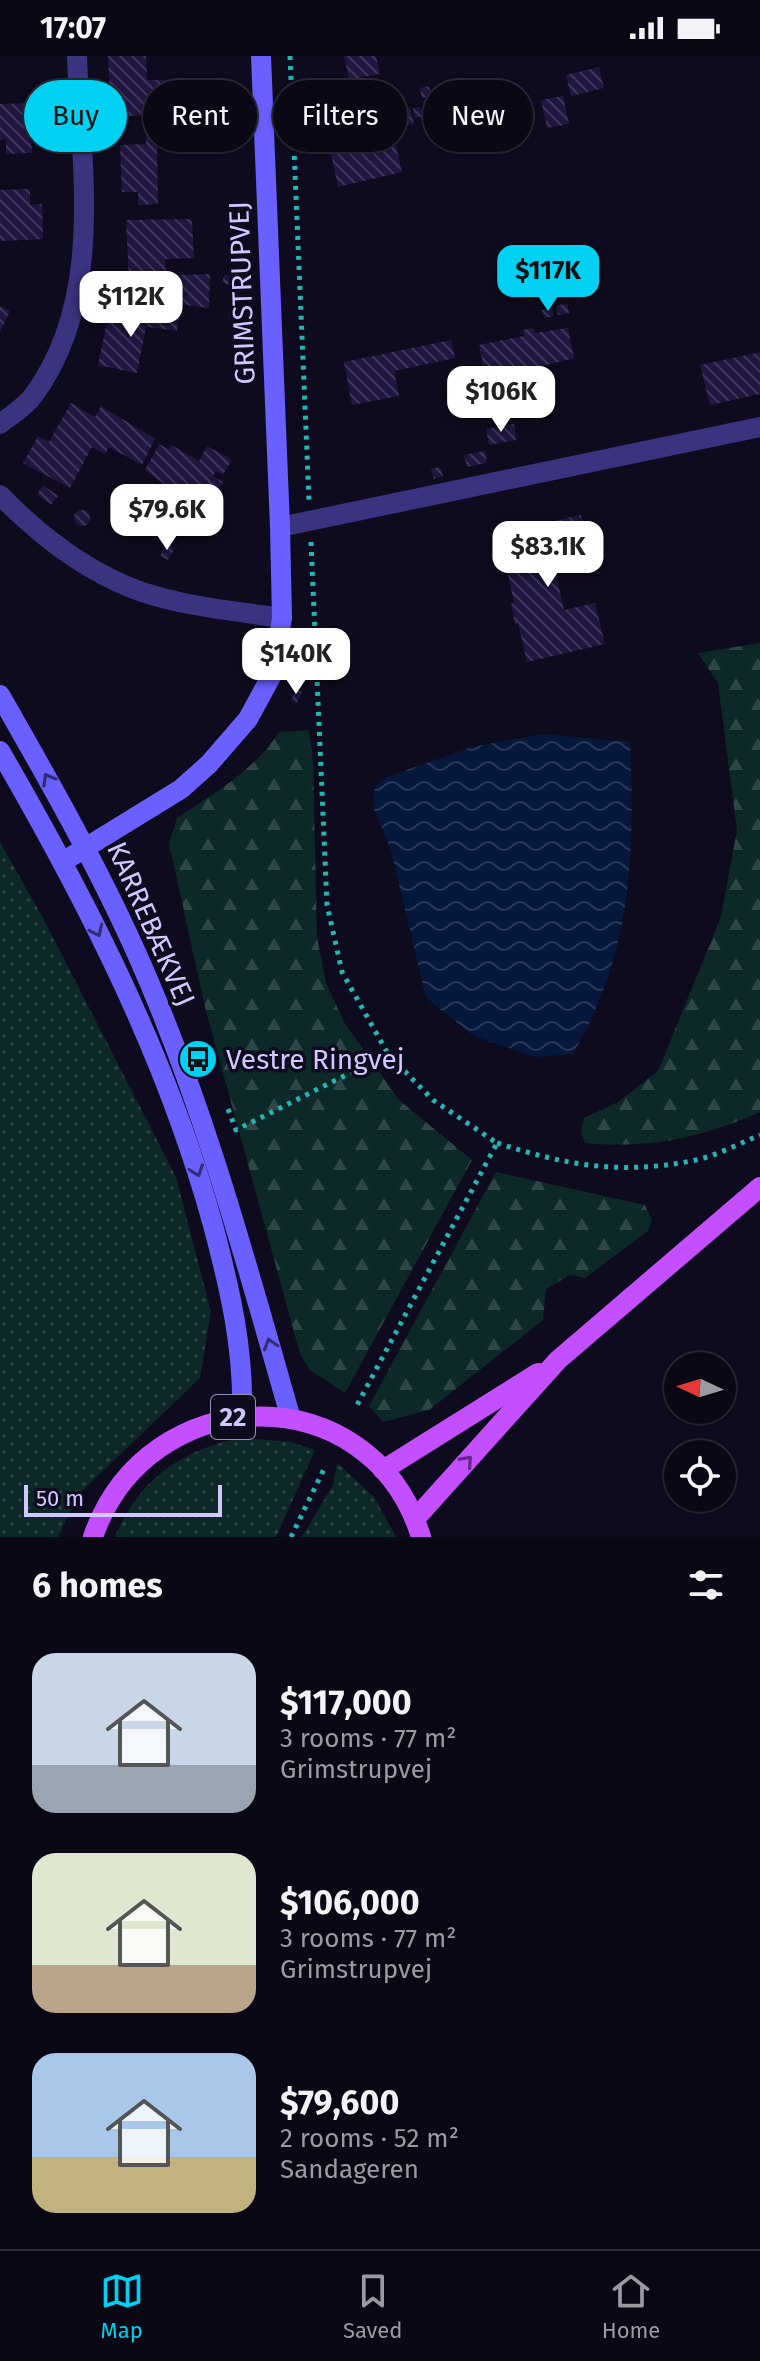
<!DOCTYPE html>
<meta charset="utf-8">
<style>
:root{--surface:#0b0816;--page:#14111f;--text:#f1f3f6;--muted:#9a9aa1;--line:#2b2935;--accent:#00d1f3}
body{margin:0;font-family:"Fira Sans",sans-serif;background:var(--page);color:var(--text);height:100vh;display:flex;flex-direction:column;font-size:30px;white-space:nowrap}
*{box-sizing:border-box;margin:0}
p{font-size:26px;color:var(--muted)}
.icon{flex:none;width:44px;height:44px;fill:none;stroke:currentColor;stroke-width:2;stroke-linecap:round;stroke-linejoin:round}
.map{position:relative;height:1481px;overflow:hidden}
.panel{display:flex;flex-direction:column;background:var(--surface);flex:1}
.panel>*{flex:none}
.top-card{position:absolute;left:24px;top:24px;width:712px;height:72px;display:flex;gap:16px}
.needle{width:52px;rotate:274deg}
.fabs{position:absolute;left:664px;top:1296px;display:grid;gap:16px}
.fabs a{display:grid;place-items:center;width:72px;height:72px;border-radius:50%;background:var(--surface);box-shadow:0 2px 6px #0004,0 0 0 2px var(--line);font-size:40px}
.scale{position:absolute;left:24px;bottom:20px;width:198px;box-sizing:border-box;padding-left:8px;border:4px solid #d0c8ff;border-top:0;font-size:22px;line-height:28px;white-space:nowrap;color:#d0c8ff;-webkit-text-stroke:6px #0f0b1e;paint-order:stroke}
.price{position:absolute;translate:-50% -68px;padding:0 18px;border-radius:16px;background:#fff;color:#222;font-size:26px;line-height:52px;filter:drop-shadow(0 2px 4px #0008)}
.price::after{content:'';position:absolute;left:50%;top:48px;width:24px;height:18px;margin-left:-12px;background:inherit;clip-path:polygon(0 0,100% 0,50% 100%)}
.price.selected{background:var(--accent);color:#111}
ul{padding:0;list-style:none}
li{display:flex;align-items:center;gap:24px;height:200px;padding:0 32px}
li span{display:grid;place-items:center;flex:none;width:224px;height:160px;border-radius:24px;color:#555}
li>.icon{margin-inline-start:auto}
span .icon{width:96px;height:96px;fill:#fffc;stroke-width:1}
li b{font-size:34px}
h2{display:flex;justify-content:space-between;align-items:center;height:96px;padding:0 32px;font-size:34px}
.chip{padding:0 28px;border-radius:36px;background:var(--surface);box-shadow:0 2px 6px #0004,0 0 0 2px var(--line);font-size:28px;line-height:72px}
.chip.selected{background:var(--accent);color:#111}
.status{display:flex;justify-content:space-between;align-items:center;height:56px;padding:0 40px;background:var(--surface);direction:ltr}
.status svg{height:22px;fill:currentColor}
.menu{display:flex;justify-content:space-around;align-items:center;height:112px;border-top:2px solid var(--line);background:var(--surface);font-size:22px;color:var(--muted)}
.menu a{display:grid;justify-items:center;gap:4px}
.menu .selected{color:var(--accent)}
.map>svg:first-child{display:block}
.grass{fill:url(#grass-dots)}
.forest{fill:url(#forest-firs)}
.water{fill:url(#water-waves)}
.building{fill:url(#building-back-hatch)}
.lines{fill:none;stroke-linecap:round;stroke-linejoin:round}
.path{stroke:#26b5b2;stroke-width:5;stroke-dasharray:4 6;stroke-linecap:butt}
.street{stroke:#393380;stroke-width:20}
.secondary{stroke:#6a5fff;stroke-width:20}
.primary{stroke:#c44fff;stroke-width:20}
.oneway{stroke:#332d78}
.oneway2{stroke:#602a83}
.labels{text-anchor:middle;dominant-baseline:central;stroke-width:7;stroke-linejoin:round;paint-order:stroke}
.shield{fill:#0f0b1e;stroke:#968fbc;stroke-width:2}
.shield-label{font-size:26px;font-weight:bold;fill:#d0c8ff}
.street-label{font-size:28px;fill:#d0c8ff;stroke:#0f0b1e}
.poi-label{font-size:28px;fill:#d0c8ff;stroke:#0f0b1e;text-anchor:start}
</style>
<div class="status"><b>17:07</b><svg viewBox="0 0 49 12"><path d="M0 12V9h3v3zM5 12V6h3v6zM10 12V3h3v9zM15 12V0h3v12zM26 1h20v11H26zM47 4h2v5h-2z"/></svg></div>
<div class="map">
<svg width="760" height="1481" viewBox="0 0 760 1481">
<defs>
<pattern id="grass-dots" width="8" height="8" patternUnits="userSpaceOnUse" patternTransform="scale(2)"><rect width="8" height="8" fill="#0d2828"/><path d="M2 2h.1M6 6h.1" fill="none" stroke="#2f4648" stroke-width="1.8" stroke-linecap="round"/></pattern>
<pattern id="forest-firs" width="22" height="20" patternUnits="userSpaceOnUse" patternTransform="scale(2)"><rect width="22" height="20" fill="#0d2828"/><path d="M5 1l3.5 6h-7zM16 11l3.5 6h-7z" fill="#2f4648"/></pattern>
<pattern id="water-waves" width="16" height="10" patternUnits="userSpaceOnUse" patternTransform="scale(2)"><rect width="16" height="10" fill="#06173c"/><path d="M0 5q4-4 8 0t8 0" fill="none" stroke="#293759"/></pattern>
<pattern id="building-back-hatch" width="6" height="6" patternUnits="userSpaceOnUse" patternTransform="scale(2)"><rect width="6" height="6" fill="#201640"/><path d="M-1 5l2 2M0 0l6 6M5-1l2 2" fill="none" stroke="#3f365d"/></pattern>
</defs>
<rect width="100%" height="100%" fill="#0f0b1e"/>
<g class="grass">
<polygon points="0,786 43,862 176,1121 211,1256 200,1322 78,1439 58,1481 0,1481"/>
<path d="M241,1382L291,1386L315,1394L276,1481H115C138,1424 182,1393 241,1382Z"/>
<polygon points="337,1407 374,1441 396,1481 302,1481 333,1429"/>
</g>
<g class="forest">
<path d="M760,587V1056C701,1082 649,1093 585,1087L581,1076L584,1062L618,1046L658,1015L721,861L737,774L718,627L698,597Z"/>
<path d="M309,674L313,704L317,881L326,927L344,966L399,1044L472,1104L345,1337L310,1314L300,1298L205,951L169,787L177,762C213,738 255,714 279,676Z"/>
<polygon points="496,1116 645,1149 652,1164 648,1175 585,1222 570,1219 546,1233 543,1264 429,1354 383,1366 369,1350"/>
</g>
<path class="water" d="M543,678L630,686C635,800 632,896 573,998L535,1001L474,980L426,942L391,794L373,751L375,731L387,721L472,691Z"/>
<g class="building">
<polygon points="108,0 146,0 147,24 166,24 167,47 148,48 149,59 111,61"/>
<polygon points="344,0 376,0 380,18 349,24"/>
<polygon points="599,11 604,32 571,40 566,19"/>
<polygon points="429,30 431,40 422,42 420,32"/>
<polygon points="563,40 569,68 547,72 541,44"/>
<polygon points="40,47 42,82 31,82 32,97 6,98 6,83 0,84 0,48"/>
<polygon points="410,51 414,68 392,73 402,116 338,131 330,93 371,84 367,60"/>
<polygon points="420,51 422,61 415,62 413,52"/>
<polygon points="177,67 183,69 183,80 177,80 177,88 157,89 158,148 138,149 138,136 122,136 120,89 146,88 145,68"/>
<polygon points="30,133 30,149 42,148 43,183 0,185 0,134"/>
<polygon points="192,163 194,202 165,203 166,223 129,225 126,164"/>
<polygon points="210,218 209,252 176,248 175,219"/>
<polygon points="225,218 235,223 231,230 222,226"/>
<polygon points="166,236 166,251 142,246 142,237"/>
<polygon points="567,247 569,257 558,259 556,250"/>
<polygon points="231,248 240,250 238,262 228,260"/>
<polygon points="0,250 10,255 0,276"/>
<polygon points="552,252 554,260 544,262 542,254"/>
<polygon points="134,253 179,262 177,275 146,271 137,317 98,309 108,261 132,266"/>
<polygon points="534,272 535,277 568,272 574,302 531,313 531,316 486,323 479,289 524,280 523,274"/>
<polygon points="451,284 455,302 394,315 399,340 352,349 344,306"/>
<polygon points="760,296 760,338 710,349 700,309"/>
<polygon points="71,347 95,361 101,350 155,383 142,409 109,391 105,398 92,391 70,432 23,407 38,380 49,386"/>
<polygon points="514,368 516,384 489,389 486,373"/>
<polygon points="159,388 169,393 171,389 199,405 207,390 232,404 223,419 216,415 213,420 223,426 211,447 201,442 198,447 187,441 180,454 157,441 164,428 145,414"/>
<polygon points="485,395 487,407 467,411 464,399"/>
<polygon points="440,411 443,420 434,423 431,413"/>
<polygon points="43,429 58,440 51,449 37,438"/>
<circle cx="82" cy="462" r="8"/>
<polygon points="581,459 591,501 554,509 564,554 595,547 605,588 527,606 518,567 515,568 511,548 514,547 499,477"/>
<polygon points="167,487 175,492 168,504 160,500"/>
<polygon points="295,633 302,636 297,647 291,645"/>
</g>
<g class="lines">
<g class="path">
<polyline points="290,0 309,444"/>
<polyline points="311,486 327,849 342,916 388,998 433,1044 497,1087 356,1351"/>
<polyline points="228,1053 236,1074 388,998"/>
<path d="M497,1087C566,1109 618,1119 691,1105C714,1101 738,1088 760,1079"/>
<polyline points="291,1481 324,1413"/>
</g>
<g class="street">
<path d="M0,368C10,360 25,351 33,340C105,243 81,113 77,0"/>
<path d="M0,439C39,479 88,517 142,536C187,551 236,555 282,562"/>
<polyline points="280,471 760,371"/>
</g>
<g class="secondary">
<path d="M0,639C48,723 96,807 136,896C203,1045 246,1206 291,1363"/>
<path d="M0,695C87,845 167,1001 213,1169C230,1233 244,1293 242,1360"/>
<polyline points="64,805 181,733 209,708 248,663 273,617 282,562 280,471 261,0"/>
</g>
<g class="primary">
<polyline points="383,1414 538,1317"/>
<polyline points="415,1463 558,1304 760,1131"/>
<path d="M93,1481C147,1323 371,1318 421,1481"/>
</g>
</g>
<defs><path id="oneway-chevron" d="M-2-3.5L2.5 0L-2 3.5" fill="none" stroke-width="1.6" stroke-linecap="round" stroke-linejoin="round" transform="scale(2)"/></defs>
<g class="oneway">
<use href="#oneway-chevron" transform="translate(48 723) rotate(-120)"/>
<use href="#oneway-chevron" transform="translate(97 875) rotate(65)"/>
<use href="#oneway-chevron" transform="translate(197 1115) rotate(71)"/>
<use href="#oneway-chevron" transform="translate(270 1288) rotate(-107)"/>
</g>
<use class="oneway2" href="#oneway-chevron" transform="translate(467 1405) rotate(-48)"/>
<defs>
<symbol id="bus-disc" viewBox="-11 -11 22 22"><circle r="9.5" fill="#00d1f3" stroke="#0f0b1e"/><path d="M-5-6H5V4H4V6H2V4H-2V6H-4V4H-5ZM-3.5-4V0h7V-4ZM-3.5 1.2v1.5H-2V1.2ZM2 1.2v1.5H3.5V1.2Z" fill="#111"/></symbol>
</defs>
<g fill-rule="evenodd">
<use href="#bus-disc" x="176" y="981" width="44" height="44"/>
</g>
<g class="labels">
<rect class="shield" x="211" y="1339" width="44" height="44" rx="6"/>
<g class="shield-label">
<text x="233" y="1361">22</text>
</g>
<g class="street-label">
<text transform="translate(242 237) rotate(-92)">GRIMSTRUPVEJ</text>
<text transform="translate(151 868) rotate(66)">KARREBÆKVEJ</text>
</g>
<g class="poi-label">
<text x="226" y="1003">Vestre Ringvej</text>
</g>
</g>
</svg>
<div class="fabs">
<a><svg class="needle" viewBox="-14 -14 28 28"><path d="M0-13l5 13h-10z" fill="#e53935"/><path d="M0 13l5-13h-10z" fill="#9a9aa1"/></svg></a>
<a><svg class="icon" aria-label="locate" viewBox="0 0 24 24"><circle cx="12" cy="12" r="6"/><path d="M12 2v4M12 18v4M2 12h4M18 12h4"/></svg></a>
</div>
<div class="scale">50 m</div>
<b class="price selected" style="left:548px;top:257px">$117K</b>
<b class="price" style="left:131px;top:283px">$112K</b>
<b class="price" style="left:501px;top:378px">$106K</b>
<b class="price" style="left:167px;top:496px">$79.6K</b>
<b class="price" style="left:548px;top:533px">$83.1K</b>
<b class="price" style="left:296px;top:640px">$140K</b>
<div class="top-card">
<a class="chip selected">Buy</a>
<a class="chip">Rent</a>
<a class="chip">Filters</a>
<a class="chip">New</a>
</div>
</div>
<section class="panel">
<h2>6 homes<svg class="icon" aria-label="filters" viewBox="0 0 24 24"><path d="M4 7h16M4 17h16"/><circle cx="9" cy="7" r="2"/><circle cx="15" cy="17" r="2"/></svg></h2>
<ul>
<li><span style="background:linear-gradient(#c9d6e8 70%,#9aa5b1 0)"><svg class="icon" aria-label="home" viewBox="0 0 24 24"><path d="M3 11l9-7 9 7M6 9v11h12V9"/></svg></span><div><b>$117,000</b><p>3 rooms · 77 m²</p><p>Grimstrupvej</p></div></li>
<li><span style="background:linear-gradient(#dfe7d0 70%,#b9a48a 0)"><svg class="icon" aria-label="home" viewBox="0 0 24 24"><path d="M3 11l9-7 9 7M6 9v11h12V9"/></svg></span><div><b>$106,000</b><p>3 rooms · 77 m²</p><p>Grimstrupvej</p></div></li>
<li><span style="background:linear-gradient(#a9c7e8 65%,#c2b280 0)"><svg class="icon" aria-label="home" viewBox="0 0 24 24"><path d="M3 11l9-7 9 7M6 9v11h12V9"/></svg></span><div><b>$79,600</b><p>2 rooms · 52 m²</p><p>Sandageren</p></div></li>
</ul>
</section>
<nav class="menu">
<a class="selected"><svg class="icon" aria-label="map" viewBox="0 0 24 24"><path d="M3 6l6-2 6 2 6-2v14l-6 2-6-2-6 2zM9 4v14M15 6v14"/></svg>Map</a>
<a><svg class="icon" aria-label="saved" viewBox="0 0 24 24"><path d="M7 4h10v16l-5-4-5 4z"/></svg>Saved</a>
<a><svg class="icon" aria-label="home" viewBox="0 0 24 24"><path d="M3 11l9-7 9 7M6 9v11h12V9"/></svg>Home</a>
</nav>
